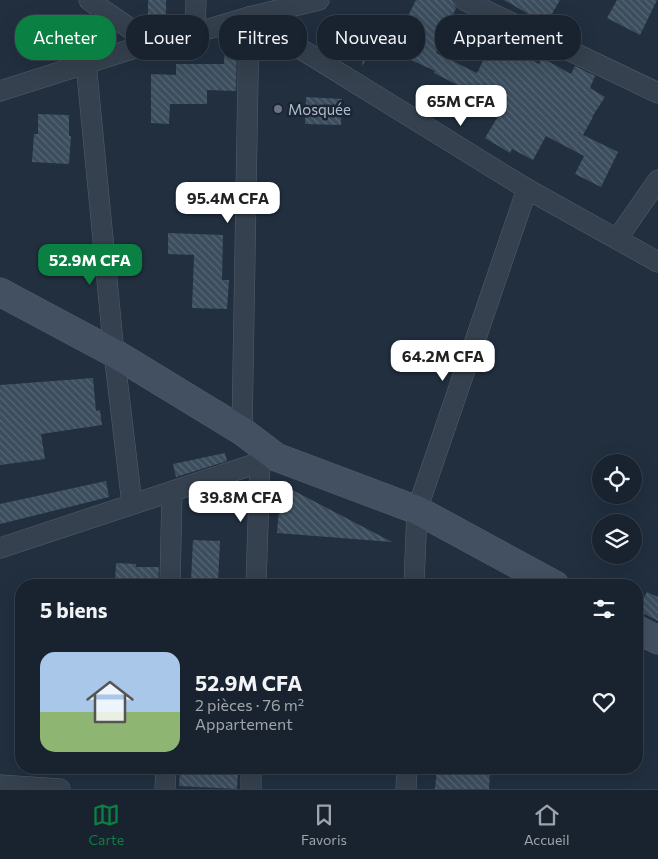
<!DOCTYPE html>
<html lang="fr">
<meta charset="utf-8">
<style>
:root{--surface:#19232f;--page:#222b37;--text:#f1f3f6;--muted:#9fa4aa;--line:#37404b;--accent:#0b8043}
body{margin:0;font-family:Commissioner,sans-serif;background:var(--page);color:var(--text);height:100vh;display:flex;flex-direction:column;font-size:19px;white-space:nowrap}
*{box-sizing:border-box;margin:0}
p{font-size:16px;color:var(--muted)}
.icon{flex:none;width:28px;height:28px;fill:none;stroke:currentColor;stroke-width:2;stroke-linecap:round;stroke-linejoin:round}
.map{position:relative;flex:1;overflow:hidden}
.side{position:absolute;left:15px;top:579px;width:628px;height:195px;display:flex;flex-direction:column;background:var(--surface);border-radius:20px;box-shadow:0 5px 20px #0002,0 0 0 1px var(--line)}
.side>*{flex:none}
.guide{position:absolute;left:15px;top:15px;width:629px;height:45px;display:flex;gap:10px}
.tools{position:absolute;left:592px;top:454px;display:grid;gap:10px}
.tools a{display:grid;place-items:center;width:50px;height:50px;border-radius:50%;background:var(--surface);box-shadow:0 5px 20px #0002,0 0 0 1px var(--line);font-size:25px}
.price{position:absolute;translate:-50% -42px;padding:0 11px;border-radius:10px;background:#fff;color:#222;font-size:16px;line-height:32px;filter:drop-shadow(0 1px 2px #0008)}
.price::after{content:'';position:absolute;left:50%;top:30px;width:15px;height:11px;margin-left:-8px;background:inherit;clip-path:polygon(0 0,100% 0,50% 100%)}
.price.current{background:var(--accent);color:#fff}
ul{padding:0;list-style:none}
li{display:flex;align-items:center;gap:15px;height:125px;padding:0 25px}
li span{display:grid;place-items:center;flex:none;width:140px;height:100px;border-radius:15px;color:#555}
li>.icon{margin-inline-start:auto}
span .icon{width:60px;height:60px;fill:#fffc;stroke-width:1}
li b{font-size:21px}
h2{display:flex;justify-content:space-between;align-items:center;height:60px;padding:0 25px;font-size:21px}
.chip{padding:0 18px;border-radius:20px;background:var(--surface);box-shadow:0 5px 20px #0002,0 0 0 1px var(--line);font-size:18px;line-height:45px}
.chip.current{background:var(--accent);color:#fff}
.dock{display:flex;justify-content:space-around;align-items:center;height:70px;border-top:1px solid var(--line);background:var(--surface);font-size:14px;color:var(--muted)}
.dock a{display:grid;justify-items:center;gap:2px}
.dock .current{color:var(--accent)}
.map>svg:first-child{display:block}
.building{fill:url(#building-back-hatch)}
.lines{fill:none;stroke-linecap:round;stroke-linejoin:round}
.street-casing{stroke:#535f6c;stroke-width:21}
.secondary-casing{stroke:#535f6c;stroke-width:29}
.street{stroke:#35414e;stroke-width:20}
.secondary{stroke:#425062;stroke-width:28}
.worship-dot{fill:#6b7280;stroke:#1a2633;stroke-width:2}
.labels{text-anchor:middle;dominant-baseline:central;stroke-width:5;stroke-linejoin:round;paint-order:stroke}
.poi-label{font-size:15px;fill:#b0bcca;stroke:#1a2633;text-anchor:start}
</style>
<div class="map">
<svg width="658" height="789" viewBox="0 0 658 789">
<defs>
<pattern id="building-back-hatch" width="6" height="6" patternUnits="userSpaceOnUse" patternTransform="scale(1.25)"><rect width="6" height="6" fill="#3c4e5e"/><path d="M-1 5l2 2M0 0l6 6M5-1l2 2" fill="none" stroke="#566674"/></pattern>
</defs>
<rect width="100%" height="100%" fill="#212f3f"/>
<g class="building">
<rect x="148" y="0" width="18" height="18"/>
<polygon points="416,0 452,0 456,8 436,53 477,73 493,41 539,64 542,58 571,74 575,66 595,76 590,88 605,97 592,117 593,117 583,135 618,152 601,187 575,174 584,156 546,136 533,160 512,149 510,153 485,138 503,108 434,73 435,71 377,44 362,66 367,25 393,29 400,32"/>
<polygon points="504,0 560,0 546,24"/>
<polygon points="617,0 657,0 640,35 607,18"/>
<polygon points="237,42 236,91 207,90 207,104 170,104 169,124 151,123 151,74 176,75 176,64 224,64 225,45"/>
<polygon points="306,97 342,99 341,125 305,124"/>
<polygon points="38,114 69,115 69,136 71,136 69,164 32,162 34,134 38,134"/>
<polygon points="168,233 223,235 222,280 229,280 227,309 192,308 194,255 168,254"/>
<polygon points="93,378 96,411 100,410 102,425 41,434 45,459 0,465 0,385"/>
<polygon points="225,453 227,461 176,477 173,464"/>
<polygon points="106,481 109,497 0,524 0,504"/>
<polygon points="281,484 392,542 277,533"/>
<polygon points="193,540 220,541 218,583 191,581"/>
<polygon points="116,563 136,564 136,567 159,567 158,583 115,582"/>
<polygon points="647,592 658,597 658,621 637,610"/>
<polygon points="180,768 238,768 237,789 179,786"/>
<polygon points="437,768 490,768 489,789 435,789"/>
</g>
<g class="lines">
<defs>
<g id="street">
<polyline points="89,0 151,43"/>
<polyline points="464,0 658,93"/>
<polyline points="249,17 527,189 658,262"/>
<polyline points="195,33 196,0"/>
<polyline points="86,63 114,353 132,504"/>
<polyline points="0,91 151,43 195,33 249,17 319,0"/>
<polyline points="617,239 658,180"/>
<polyline points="242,431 249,17"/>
<polyline points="0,548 276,457"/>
<polyline points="170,585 172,491"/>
<polyline points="256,585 260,463"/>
<polyline points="414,585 417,510 527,189"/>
<polyline points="0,785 60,789"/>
<polyline points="165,789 166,768"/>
<polyline points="251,789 251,768"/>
<polyline points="406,789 407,768"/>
</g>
<g id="secondary">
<polyline points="0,292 114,353 242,431 276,457 417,510 555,585"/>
<polyline points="636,629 658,640"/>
</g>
</defs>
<use href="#street" class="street-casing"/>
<use href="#secondary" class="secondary-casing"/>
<use href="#street" class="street"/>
<use href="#secondary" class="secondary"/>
</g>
<circle class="worship-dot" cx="278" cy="109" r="5"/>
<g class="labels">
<g class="poi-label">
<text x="288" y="109">Mosquée</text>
</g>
</g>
</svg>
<div class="tools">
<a><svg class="icon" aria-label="locate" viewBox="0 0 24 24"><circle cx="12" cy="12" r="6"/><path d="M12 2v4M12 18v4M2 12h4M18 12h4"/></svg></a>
<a><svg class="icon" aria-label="layers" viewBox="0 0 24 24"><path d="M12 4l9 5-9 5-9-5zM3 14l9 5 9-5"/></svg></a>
</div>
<b class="price" style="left:461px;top:127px">65M CFA</b>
<b class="price" style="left:228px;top:224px">95.4M CFA</b>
<b class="price current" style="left:90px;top:286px">52.9M CFA</b>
<b class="price" style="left:443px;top:382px">64.2M CFA</b>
<b class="price" style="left:241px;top:523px">39.8M CFA</b>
<div class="guide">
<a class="chip current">Acheter</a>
<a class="chip">Louer</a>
<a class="chip">Filtres</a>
<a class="chip">Nouveau</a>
<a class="chip">Appartement</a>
</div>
<section class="side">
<h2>5 biens<svg class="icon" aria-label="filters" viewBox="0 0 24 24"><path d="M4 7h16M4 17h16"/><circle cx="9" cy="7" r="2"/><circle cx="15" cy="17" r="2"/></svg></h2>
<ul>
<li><span style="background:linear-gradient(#a9c7e8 60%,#8fb573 0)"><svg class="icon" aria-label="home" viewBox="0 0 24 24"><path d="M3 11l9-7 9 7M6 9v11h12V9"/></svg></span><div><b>52.9M CFA</b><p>2 pièces · 76 m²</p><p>Appartement</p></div><svg class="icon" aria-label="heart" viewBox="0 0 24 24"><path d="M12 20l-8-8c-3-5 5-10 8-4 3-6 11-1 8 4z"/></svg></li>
</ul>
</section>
</div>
<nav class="dock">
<a class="current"><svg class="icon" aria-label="map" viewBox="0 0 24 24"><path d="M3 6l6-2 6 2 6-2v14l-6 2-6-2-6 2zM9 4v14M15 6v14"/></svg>Carte</a>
<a><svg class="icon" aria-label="saved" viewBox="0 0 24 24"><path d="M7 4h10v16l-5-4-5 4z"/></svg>Favoris</a>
<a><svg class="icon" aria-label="home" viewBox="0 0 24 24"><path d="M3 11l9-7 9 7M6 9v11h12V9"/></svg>Accueil</a>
</nav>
